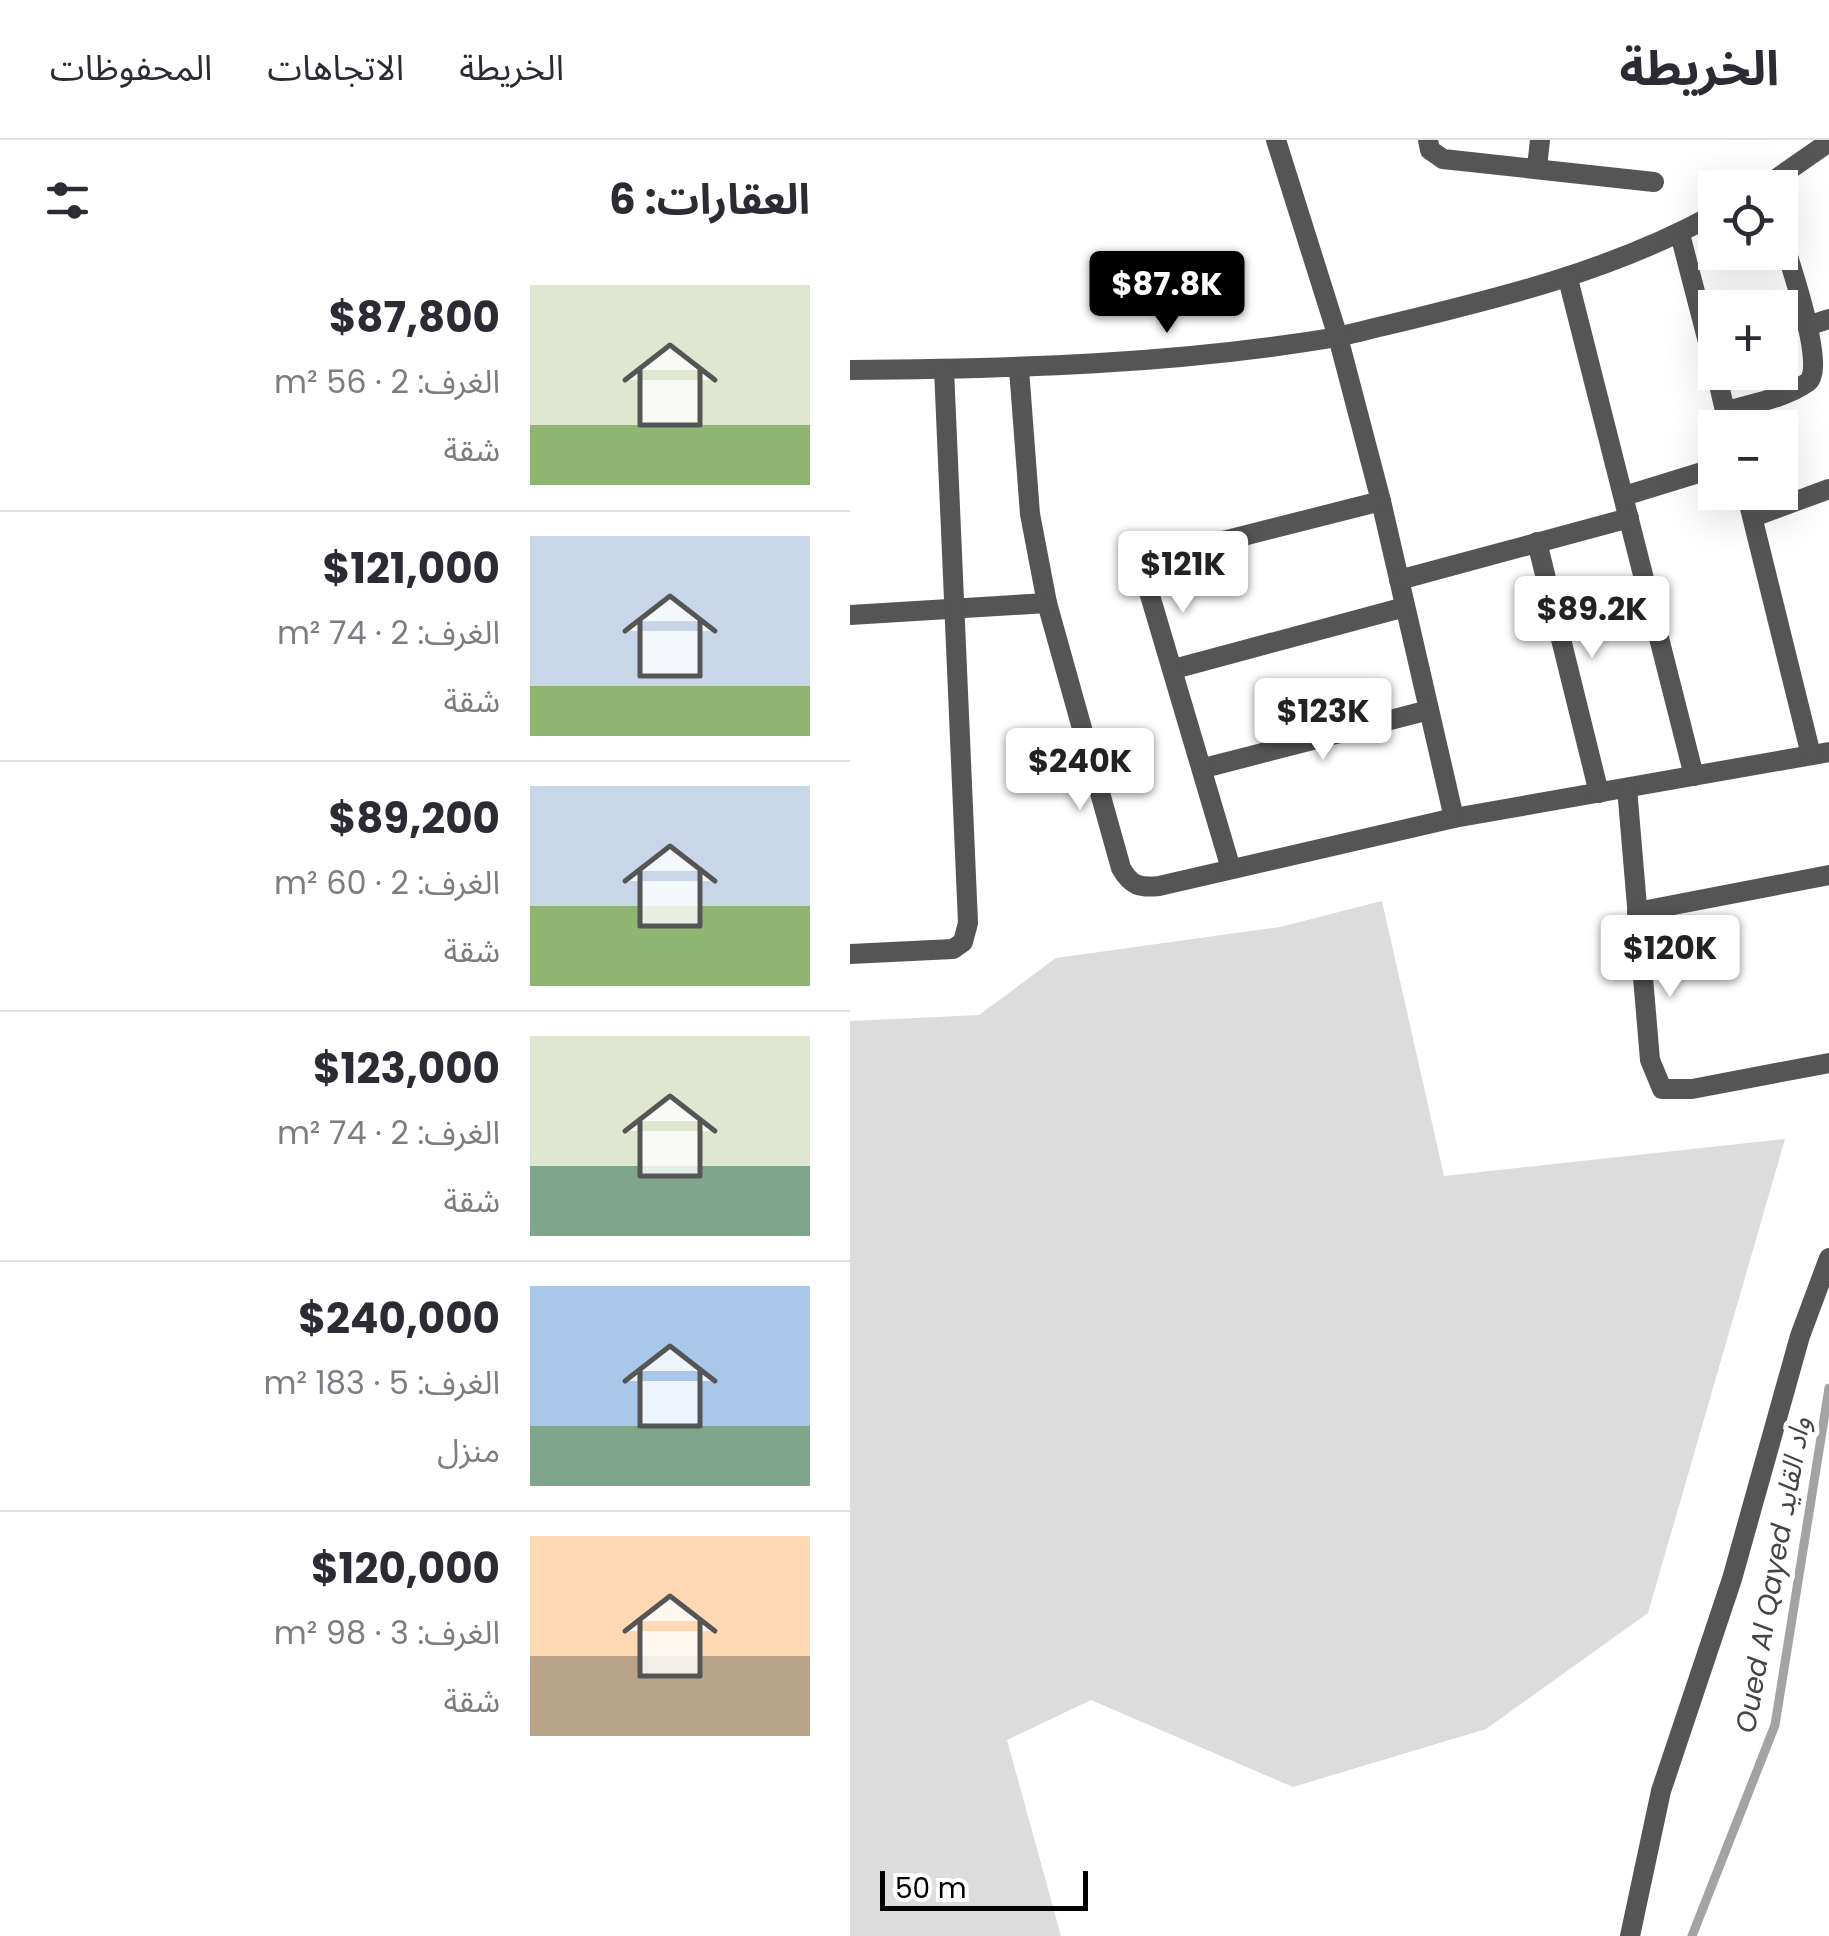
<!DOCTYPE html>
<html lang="ar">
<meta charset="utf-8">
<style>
:root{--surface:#fff;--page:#f7f7f7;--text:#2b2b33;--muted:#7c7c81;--line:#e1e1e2;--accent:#000}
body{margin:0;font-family:Poppins,"Noto Sans Arabic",sans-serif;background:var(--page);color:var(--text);direction:rtl;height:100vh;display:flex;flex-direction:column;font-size:38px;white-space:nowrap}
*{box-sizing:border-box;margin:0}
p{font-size:32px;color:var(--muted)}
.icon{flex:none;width:55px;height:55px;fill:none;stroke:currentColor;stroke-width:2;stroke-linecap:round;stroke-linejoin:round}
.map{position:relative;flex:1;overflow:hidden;direction:ltr}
.details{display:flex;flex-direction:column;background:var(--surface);width:850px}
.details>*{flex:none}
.tools{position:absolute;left:848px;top:30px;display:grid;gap:20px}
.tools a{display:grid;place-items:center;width:100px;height:100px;border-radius:0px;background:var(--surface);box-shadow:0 10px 40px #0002;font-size:50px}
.scale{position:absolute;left:30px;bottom:25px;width:208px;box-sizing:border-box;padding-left:10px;border:5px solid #000;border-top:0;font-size:28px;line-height:35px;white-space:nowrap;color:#000;-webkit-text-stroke:8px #fff;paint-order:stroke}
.price{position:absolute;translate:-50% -85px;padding:0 22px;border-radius:10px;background:#fff;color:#222;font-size:32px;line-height:65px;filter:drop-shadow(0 2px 5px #0008)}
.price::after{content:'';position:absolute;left:50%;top:60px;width:30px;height:22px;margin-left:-15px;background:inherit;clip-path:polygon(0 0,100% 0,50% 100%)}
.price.active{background:var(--accent);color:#fff}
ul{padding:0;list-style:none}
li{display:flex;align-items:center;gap:30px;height:250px;padding:0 40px}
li+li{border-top:2px solid var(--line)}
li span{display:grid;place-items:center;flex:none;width:280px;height:200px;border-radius:0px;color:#555}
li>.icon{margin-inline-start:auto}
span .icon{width:120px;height:120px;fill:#fffc;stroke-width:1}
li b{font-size:42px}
h2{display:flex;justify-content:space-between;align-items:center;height:120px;padding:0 40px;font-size:42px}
header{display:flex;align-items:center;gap:60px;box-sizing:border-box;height:140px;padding:0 50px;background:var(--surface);border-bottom:2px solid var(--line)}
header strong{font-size:48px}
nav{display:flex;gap:55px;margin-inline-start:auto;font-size:35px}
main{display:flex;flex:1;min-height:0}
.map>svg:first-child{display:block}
.green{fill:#dcdcdc}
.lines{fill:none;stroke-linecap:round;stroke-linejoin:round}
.stream{stroke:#a3a3a3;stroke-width:9}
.street{stroke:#555;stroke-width:20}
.labels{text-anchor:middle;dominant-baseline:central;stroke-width:10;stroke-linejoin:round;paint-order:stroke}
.water-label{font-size:28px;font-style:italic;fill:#444;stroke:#fff}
</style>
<header>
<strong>الخريطة</strong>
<nav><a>الخريطة</a><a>الاتجاهات</a><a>المحفوظات</a></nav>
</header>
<main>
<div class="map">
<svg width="979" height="1796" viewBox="0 0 979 1796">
<rect width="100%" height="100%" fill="#fff"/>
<polygon class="green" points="532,761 594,1036 935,999 798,1473 636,1589 443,1647 241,1560 157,1600 211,1796 0,1796 0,881 129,875 206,818 430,787"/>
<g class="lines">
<polyline class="stream" points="842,1796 925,1585 979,1248"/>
<g class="street">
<polyline points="578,0 580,10 593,19 804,42"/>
<polyline points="687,27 690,0"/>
<polyline points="913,48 979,2"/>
<path d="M865,74C747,139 618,165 488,197L531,361L604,678L979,612"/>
<polyline points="830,94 865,229"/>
<polyline points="718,139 844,636"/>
<polyline points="957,186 979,179"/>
<path d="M169,229L180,374L197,463L271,728C281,746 290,748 309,746L604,678"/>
<path d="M0,230C165,229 326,224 488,197L426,0"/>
<polyline points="866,232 879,288"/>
<path d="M876,271C901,264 936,258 958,242C977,227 937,115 930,91"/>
<polyline points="896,352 961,615"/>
<polyline points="774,356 865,328"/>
<polyline points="903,377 979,349"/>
<polyline points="687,402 749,653"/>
<polyline points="549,440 779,378"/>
<polyline points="0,475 197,463"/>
<polyline points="324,529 555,467"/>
<polyline points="354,628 579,570"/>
<polyline points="777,648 800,920 812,949 842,949 979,923"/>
<path d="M381,729L299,452C298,431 304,424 322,414L531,361"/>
<polyline points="787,772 979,735"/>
<polyline points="0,814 103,809 113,802 118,783 94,229"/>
<polyline points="780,1796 811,1651 882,1439 950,1196 979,1118"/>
</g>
</g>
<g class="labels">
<g class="water-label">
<text transform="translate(923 1435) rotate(-80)">Oued Al Qayed واد القايد</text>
</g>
</g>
</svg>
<div class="tools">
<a><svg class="icon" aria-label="locate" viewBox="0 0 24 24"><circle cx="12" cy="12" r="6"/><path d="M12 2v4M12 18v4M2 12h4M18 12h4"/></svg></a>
<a>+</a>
<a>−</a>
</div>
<div class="scale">50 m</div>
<b class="price active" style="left:317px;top:196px">$87.8K</b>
<b class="price" style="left:333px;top:476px">$121K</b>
<b class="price" style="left:742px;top:521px">$89.2K</b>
<b class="price" style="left:473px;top:623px">$123K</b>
<b class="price" style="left:230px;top:673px">$240K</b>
<b class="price" style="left:820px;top:860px">$120K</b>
</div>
<section class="details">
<h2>العقارات: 6<svg class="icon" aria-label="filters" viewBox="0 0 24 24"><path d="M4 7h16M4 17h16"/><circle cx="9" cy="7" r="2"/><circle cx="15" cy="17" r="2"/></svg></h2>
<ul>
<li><span style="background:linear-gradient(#dfe7d0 70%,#8fb573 0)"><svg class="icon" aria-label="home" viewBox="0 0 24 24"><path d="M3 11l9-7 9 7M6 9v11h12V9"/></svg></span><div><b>$87,800</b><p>الغرف: 2 · 56 m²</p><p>شقة</p></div></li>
<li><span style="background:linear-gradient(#c9d6e8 75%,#8fb573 0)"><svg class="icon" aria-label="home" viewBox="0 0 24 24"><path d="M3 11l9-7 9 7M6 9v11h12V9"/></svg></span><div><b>$121,000</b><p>الغرف: 2 · 74 m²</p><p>شقة</p></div></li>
<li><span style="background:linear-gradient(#c9d6e8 60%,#8fb573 0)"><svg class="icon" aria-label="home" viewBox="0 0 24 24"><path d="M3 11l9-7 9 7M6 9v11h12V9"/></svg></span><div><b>$89,200</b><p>الغرف: 2 · 60 m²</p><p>شقة</p></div></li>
<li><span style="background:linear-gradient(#dfe7d0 65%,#7fa58c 0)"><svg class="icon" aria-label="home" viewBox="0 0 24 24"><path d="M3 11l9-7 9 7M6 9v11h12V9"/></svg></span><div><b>$123,000</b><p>الغرف: 2 · 74 m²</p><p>شقة</p></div></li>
<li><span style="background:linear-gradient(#a9c7e8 70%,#7fa58c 0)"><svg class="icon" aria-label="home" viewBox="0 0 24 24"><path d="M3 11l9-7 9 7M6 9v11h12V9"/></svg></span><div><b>$240,000</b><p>الغرف: 5 · 183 m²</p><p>منزل</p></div></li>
<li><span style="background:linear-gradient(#ffd9b3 60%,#b9a48a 0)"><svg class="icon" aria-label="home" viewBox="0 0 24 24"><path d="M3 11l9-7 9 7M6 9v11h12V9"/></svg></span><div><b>$120,000</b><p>الغرف: 3 · 98 m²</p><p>شقة</p></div></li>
</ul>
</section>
</main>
